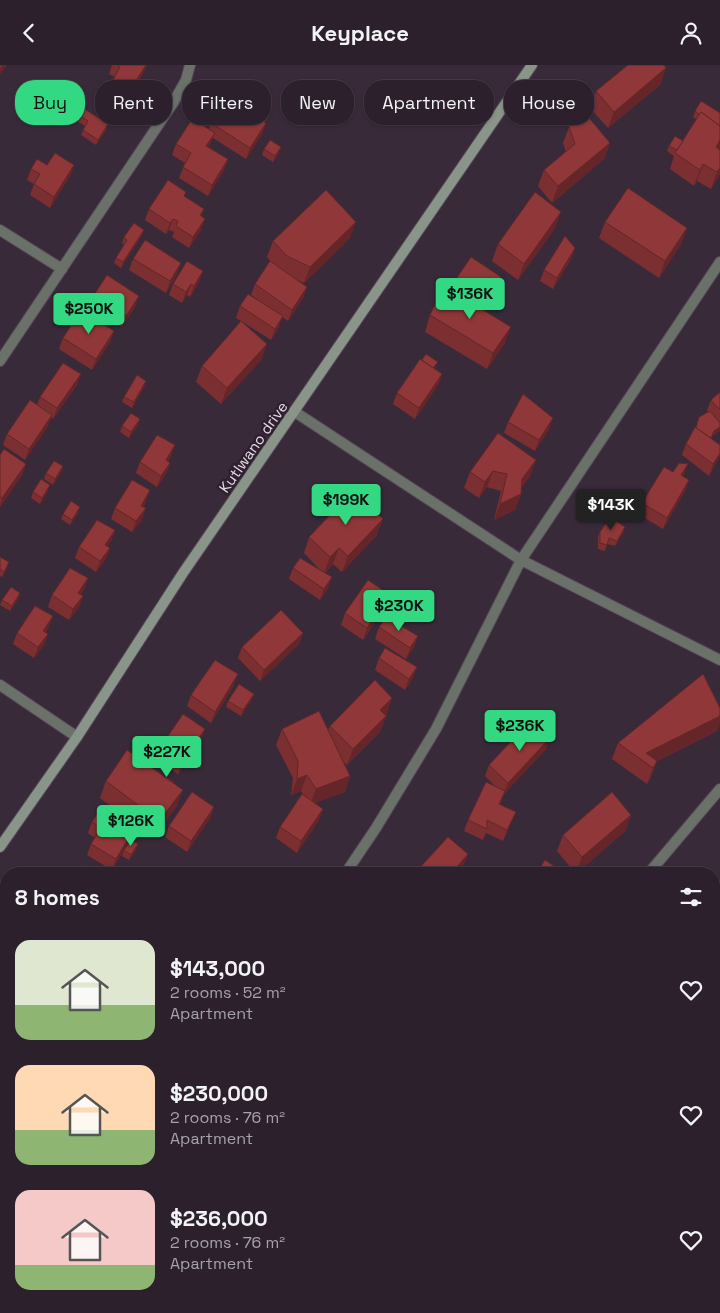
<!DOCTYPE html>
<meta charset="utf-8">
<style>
:root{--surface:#2b202c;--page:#372d38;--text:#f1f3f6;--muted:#a6a3a9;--line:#473e48;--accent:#32d882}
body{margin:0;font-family:"Space Grotesk",sans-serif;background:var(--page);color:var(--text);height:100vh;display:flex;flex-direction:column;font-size:19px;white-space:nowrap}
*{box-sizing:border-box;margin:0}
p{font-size:16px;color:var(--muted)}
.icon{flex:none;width:28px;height:28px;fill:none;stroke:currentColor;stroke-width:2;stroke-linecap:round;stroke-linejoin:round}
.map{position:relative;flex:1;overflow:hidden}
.drawer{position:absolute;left:0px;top:802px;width:720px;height:446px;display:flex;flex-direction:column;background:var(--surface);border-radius:20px 20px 0 0;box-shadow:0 1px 4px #0004,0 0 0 1px var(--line)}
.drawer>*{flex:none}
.hud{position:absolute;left:15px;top:15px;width:690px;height:45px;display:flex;gap:10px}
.price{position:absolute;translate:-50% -42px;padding:0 11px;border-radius:5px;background:var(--accent);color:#111;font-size:16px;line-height:32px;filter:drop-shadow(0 1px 2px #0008)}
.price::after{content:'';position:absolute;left:50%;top:30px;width:15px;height:11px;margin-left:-8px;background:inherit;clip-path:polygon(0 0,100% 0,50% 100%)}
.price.selected{background:#222;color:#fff}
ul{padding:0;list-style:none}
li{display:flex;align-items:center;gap:15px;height:125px;padding:0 15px}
li span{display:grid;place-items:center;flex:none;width:140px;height:100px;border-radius:15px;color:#555}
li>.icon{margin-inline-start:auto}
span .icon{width:60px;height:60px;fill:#fffc;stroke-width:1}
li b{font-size:21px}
h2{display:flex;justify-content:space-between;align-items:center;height:60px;padding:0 15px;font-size:21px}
.chip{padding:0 18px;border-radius:20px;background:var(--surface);box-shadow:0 1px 4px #0004,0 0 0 1px var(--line);font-size:18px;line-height:45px}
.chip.selected{background:var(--accent);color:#111}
header{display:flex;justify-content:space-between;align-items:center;height:65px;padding:0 15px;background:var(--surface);font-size:22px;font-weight:600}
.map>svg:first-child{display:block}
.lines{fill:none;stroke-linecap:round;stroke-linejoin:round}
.street-casing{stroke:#554656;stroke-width:12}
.secondary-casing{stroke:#554656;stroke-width:12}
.street{stroke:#697169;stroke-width:10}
.secondary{stroke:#899589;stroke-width:10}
.wall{fill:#7b2f31}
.shaded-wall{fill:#642628}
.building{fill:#8f3739;stroke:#642628}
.labels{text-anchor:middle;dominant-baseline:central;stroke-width:5;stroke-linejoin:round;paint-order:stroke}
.street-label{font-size:15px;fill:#e6dce6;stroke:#2f212f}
</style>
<header><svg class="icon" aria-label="back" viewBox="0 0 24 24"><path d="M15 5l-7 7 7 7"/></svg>Keyplace<svg class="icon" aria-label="person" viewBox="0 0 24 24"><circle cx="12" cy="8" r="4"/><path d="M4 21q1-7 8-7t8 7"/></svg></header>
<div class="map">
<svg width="720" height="1248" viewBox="0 0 720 1248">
<rect width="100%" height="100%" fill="#392a3a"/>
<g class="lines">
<defs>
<g id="street">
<polyline points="0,165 62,204"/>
<polyline points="0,296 173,38 186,15 190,0"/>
<polyline points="295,347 521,495 720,595"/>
<polyline points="0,620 77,672"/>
<polyline points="345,809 376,763 436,664 521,495 720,197"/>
<polyline points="648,809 720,724"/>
<polyline points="49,1248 53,1242"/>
<polyline points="437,1248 439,1242"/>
</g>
<polyline id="secondary" points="0,782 77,672 183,508 532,0"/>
</defs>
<use href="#street" class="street-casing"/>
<use href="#secondary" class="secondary-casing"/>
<use href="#street" class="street"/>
<use href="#secondary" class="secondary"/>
</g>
<g class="wall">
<polygon points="112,0 147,0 145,5 126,36 109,26 115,12 109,9"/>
<polygon points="661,19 608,63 590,43 596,26"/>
<polygon points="38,29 36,35 30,43 26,41 28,35"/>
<polygon points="247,45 259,53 268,51 262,69 246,94 213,73 208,82 228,94 224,105 208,131 179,113 185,98 172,90 176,79 209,64 211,58"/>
<polygon points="695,46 720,48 720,81 719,84 720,85 720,109 711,124 697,116 694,121 670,104 674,91 667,86 669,81 683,76 697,55 693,52"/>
<polygon points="79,50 106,65 96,80 81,70 85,61 77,56"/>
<polygon points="569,62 610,78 604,94 552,138 538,121 544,105 566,87 563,78"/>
<polygon points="264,84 279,88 273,97 262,90"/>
<polygon points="47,100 74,100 70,111 50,143 30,130 34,119 27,115 31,104"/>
<polygon points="185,132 204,144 201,151 201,165 189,183 172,172 174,167 169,165 166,169 145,155 149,144"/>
<polygon points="605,157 687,163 681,179 659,213 599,173"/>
<polygon points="555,163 518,215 492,196 498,179"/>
<polygon points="142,170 121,203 114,198 116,193 124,180 122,178 124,172"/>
<polygon points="350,173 304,218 295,214 307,222 303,233 288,256 282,252 279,262 271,275 236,253 240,241 258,235 251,230 255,219 272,198 267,192 273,176"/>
<polygon points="575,183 571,194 553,224 540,216 544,205"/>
<polygon points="133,194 177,209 166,228 129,205"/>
<polygon points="501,212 497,223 483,245 505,278 487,304 425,267 430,250 452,225 454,217"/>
<polygon points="199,217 190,232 187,230 182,238 169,230 173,219"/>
<polygon points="94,230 135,242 122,262 90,241"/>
<polygon points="114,266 110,277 92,305 59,284 63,273"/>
<polygon points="267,279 261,295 221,339 196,317 202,301"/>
<polygon points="436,302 435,304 442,309 438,320 415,354 393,339 397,328"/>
<polygon points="146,316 144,322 132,343 122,337 124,332"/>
<polygon points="77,320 53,354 51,352 48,361 25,395 3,380 7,369 37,340 40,332"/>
<polygon points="720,327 720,366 712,371 711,373 720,380 720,390 709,411 682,390 686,379 696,362 708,347 707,346 711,335"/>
<polygon points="553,353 549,364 535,386 504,368 508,357"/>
<polygon points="138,360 129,373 120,367 122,361"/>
<polygon points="0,390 26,399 22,410 0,442"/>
<polygon points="171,391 168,396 170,398 166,409 157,422 136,408 140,397"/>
<polygon points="536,395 530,411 521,423 521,429 515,445 494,455 501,426 487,422 479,433 464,423 470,407"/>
<polygon points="63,401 61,407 53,420 44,414 46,408"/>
<polygon points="673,407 689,415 685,426 663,464 638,449 642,438"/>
<polygon points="48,426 40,439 31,433 33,427"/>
<polygon points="146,436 143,442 142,455 132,467 111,454 115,443"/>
<polygon points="78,448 70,460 61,454 63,449"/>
<polygon points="625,462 623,468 615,481 607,479 605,486 598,484 598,472 600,467"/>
<polygon points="115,465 111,476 107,481 106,494 96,507 75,493 79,482"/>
<polygon points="377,470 342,507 333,499 325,508 332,512 328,523 320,535 289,514 293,503 322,507 304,488 309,472"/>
<polygon points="0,492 7,503 2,512 0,511"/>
<polygon points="88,513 84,524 80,530 83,531 79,542 69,555 48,542 52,530"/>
<polygon points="20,528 18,534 10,546 0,540 2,535"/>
<polygon points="386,541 363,575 341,560 345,548"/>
<polygon points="49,562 45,567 48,569 44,580 34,593 13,579 17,568"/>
<polygon points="379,562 418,571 414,582 406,594 375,574"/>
<polygon points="303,568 299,579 260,616 238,593 242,582"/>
<polygon points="379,593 413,613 405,625 375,605"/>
<polygon points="234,620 211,658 187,641 191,630"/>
<polygon points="254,629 252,634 241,651 226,642 228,636"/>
<polygon points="720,643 720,658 717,666 657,696 651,712 647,719 612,694 618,678"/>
<polygon points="387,649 380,667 347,700 344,697 350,711 345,727 314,738 323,744 319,755 297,788 276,773 280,762 304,731 301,726 291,730 293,713 276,680 282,664 328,665 330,661"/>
<polygon points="201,675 178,709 156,694 160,683"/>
<polygon points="546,684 504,729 500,739 511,758 503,776 486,768 483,775 464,766 468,755 495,721 485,711 489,700"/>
<polygon points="106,716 174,718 177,741 153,772 100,733"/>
<polygon points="214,742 210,753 187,787 165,772 169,761"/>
<polygon points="631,750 625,766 576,809 557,786 563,770"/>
<polygon points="92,757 130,775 112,805 87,790 91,779 95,773 88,768"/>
<polygon points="124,785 136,785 129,795 122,791"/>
<polygon points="720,865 720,895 715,898 714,896 714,869"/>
<polygon points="714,903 720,921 714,930"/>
<polygon points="6,905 6,947 0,944 0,916"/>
<polygon points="720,1112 720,1136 714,1128"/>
<polygon points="714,1142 720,1146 720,1182 714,1178"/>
<polygon points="6,1144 6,1225 0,1221 0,1153"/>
<polygon points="86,1242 133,1242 130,1248 84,1248"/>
<polygon points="646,1242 690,1242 686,1248 644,1248"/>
</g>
<g class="shaded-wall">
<polygon points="3,0 7,0 0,10 0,5"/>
<polygon points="146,0 147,0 145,5 126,36 130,25"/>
<polygon points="666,3 661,19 608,63 614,47"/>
<polygon points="38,29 36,35 30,43 32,38"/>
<polygon points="268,51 263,63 266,58 262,69 246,94 250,83"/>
<polygon points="108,59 106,65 96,80 98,75"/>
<polygon points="215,68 210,79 202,92 206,81"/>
<polygon points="720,75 720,81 710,98 716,82"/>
<polygon points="610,78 604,94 552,138 558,121"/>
<polygon points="281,82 279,88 273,97 275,91"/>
<polygon points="228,94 224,105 208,131 212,120"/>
<polygon points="703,99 697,116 694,121 700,105"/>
<polygon points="74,100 70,111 50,143 54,132"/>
<polygon points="720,103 720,109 711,124 717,107"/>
<polygon points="561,147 555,163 518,215 524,199"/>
<polygon points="173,154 169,165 166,169 170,158"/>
<polygon points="205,154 201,165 189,183 193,172"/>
<polygon points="356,157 350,173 304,218 310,202"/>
<polygon points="687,163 681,179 659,213 665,196"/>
<polygon points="144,165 142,170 121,203 123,197"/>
<polygon points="575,183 571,194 553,224 557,213"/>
<polygon points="181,198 177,209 166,228 170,216"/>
<polygon points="203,206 199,217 190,232 194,221"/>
<polygon points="501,212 497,223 481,248 485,237"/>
<polygon points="191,219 187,230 182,238 186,227"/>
<polygon points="307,222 303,233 288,256 292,245"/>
<polygon points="139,231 135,242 122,262 126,251"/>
<polygon points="283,251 279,262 271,275 275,264"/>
<polygon points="511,262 505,278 487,304 493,288"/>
<polygon points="114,266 110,277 92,305 96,294"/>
<polygon points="267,279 261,295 221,339 227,323"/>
<polygon points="81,309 77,320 53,354 57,343"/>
<polygon points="442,309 438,320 415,354 419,343"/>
<polygon points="146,316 144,322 132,343 134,337"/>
<polygon points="52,350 48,361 25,395 29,384"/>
<polygon points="553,353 549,364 535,386 539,375"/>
<polygon points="140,354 138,360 129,373 131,367"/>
<polygon points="720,362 720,366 712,371 714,366"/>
<polygon points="175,380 171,391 162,406 166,395"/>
<polygon points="720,388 719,393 709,411 713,399"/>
<polygon points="536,395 530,411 516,431 522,414"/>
<polygon points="170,398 166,409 157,422 161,411"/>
<polygon points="26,399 22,410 0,442 2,433"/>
<polygon points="688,399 684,410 677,421 681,410"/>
<polygon points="63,401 61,407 53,420 55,414"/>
<polygon points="493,406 487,422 479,433 485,417"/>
<polygon points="689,415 685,426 663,464 667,453"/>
<polygon points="50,420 48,426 40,439 42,433"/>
<polygon points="150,425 146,436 137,452 141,441"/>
<polygon points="521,429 515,445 494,455 500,439"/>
<polygon points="80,442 78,448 70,460 72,455"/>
<polygon points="146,443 142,455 132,467 136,456"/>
<polygon points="383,454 377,470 342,507 348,491"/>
<polygon points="625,462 623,468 615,481 617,476"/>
<polygon points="115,465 111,476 101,491 105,480"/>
<polygon points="110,483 106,494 96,507 100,496"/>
<polygon points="339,483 333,499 324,508 330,492"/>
<polygon points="9,497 7,503 2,512 4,507"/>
<polygon points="332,512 328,523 320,535 324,524"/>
<polygon points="88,513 84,524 74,539 78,528"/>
<polygon points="20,528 18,534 10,546 12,541"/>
<polygon points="390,530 386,541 363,575 367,563"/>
<polygon points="83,531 79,542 69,555 73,544"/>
<polygon points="53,551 49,562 39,577 43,566"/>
<polygon points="303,568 299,579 260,616 264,605"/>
<polygon points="48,569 44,580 34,593 38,582"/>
<polygon points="418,571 414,582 406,594 410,583"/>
<polygon points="417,602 413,613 405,625 409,614"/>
<polygon points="238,609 234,620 211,658 215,647"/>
<polygon points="254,629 252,634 241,651 243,645"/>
<polygon points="392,633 387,649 374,661 380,645"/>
<polygon points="386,651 380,667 347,700 353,684"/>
<polygon points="720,651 720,658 717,666 649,700 646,688"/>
<polygon points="205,664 201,675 178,709 182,698"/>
<polygon points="550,673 546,684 504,729 508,718"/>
<polygon points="657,696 651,712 647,719 653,703"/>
<polygon points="307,710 301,726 291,730 297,714"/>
<polygon points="350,711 345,727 310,740 316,724"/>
<polygon points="183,725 177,741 153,772 159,756"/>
<polygon points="214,742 210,753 187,787 191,776"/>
<polygon points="323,744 319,755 297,788 301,776"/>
<polygon points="516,747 511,758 503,776 507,765"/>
<polygon points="631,750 625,766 576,809 582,792"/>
<polygon points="134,764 130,775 112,805 116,794"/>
<polygon points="138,779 136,785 129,795 131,790"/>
<polygon points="468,789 464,800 456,809 451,809"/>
<polygon points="720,885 720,895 715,898"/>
<polygon points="720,916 720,921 714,930 718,919"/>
<polygon points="6,992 6,997 0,1008 0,1005 2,999"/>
<polygon points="6,1036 3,1046 0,1051 0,1046"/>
<polygon points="128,1242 133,1242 130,1248 124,1248"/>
<polygon points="570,1242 576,1242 574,1247 573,1248 566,1248"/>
<polygon points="684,1242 690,1242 686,1248 680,1248"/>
</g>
<g class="building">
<polygon points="0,0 3,0 0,5"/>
<polygon points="117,0 146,0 130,25 113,15 120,2"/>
<polygon points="628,0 664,0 666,3 614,47 596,26"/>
<polygon points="33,26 38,29 32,38 28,35"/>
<polygon points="230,29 247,41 247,45 266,58 250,83 211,58"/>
<polygon points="701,36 720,48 720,61 701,47 700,50 695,46"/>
<polygon points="83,43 108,59 98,75 83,65 88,56 79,50"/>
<polygon points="262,47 268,51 265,57 259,53"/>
<polygon points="701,47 720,61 720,75 716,82 720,85 720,103 717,107 703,99 700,105 675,88"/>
<polygon points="585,48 610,78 558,121 544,105 575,79 569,62"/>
<polygon points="192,54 215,68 206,81 228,94 212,120 183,102 191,88 176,79"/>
<polygon points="675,71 683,76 677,85 669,81"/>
<polygon points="270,75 281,82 275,91 264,84"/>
<polygon points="55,88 74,100 54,132 34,119 40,109 31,104 37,94 47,100"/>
<polygon points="168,115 186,127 184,131 204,144 200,150 205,154 193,172 176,161 178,156 173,154 170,158 149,144"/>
<polygon points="628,123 687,163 665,196 605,157"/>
<polygon points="326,125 356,157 310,202 287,191 273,176"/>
<polygon points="535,127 561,147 524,199 498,179"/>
<polygon points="134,158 144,165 123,197 116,193 127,175 124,172"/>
<polygon points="565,171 575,183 557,213 544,205"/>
<polygon points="145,175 181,198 170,216 133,194"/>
<polygon points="471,192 501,212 485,237 454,217"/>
<polygon points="187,196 203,206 194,221 191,219 186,227 173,219"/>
<polygon points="270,196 307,222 292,245 255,219"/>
<polygon points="107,210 139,231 126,251 94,230"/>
<polygon points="444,221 511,262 493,288 430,250"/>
<polygon points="248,229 283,251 275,264 240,241"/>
<polygon points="81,245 114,266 96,294 63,273"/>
<polygon points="241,256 267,279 227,323 202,301"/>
<polygon points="426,289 438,297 433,303 422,295"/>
<polygon points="420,294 442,309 419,343 397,328"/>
<polygon points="63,298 81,309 57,343 40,332"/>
<polygon points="137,310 146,316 134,337 124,332"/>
<polygon points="720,327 720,345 711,335"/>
<polygon points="523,329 553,353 539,375 508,357"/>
<polygon points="30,335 52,350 29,384 7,369"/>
<polygon points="710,346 720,358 720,362 714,366 711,373 696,363 699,352"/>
<polygon points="131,348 140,354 131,367 122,361"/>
<polygon points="695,362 720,380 720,388 713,399 686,379"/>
<polygon points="498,368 536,395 522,414 521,429 500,439 507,409 493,406 485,417 470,407"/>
<polygon points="157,370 175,380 166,395 170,398 161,411 140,397"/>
<polygon points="4,384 26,399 2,433 0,432 0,390"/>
<polygon points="54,396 63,401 55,414 46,408"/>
<polygon points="679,398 688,399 681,410 689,415 667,453 642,438 664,402 673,407"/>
<polygon points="41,414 50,420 42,433 33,427"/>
<polygon points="132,415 150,425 141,441 146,443 136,456 115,443"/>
<polygon points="353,426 383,454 348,491 339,483 330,492 309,472"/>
<polygon points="71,436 80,442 72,455 63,449"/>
<polygon points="610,452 625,462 617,476 609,473 607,480 600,478 600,467"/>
<polygon points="97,455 115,465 105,480 110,483 100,496 79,482"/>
<polygon points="0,492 9,497 4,507 0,504"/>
<polygon points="300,493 332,512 324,524 293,503"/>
<polygon points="70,503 88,513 78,528 83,531 73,544 52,530"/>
<polygon points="368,515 390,530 367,563 345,548"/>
<polygon points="11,522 20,528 12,541 2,535"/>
<polygon points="35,541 53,551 43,566 48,569 38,582 17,568"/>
<polygon points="281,545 303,568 264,605 242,582"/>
<polygon points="386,552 418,571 410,583 379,562"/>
<polygon points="385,583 417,602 409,614 379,593"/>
<polygon points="215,595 238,609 215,647 191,630"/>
<polygon points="703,609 720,643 720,651 646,688 657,696 653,703 618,678"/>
<polygon points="375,615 392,633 380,645 386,651 353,684 330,661"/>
<polygon points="239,619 254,629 243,645 228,636"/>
<polygon points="319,646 350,711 316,724 307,710 297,714 298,696 282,664"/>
<polygon points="183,649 205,664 182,698 160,683"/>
<polygon points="531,655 550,673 508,718 489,700"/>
<polygon points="127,685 183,725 159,756 106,716"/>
<polygon points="154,704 174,717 174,718"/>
<polygon points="486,717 505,726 499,739 516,747 507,765 487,755 487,764 468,755"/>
<polygon points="192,727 214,742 191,776 169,761"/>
<polygon points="612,727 631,750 582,792 563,770"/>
<polygon points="302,729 323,744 301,776 280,762"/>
<polygon points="100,744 134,764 116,794 91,779 101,763 92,757"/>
<polygon points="448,772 468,789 451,809 414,809"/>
<polygon points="131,775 138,779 131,790 124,785"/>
<polygon points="545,795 566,809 536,809"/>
<polygon points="85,800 100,809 80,809"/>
<polygon points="720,865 720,880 714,872 714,869"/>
<polygon points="714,903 720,907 720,916 718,919 714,917"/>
<polygon points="6,905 6,934 0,930 0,916"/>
<polygon points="0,967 6,970 6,992 2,999 0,997"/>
<polygon points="0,1030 6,1034 6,1036 0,1046"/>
<polygon points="714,1142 720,1146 720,1168 714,1165"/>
<polygon points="6,1143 6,1205 0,1202 0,1153"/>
<polygon points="87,1242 128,1242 124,1248 95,1248"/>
<polygon points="330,1242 368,1242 375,1246 374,1248 327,1248"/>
<polygon points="529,1242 570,1242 566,1248 525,1248"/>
<polygon points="647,1242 684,1242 680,1248 670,1248 666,1245 664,1248 655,1248"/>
</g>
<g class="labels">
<g class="street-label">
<text transform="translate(253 382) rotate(-55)">Kutlwano drive</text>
</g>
</g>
</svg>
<b class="price" style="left:470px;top:255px">$136K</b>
<b class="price" style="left:89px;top:270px">$250K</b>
<b class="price" style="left:346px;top:461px">$199K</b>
<b class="price selected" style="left:611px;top:466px">$143K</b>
<b class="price" style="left:399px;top:567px">$230K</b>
<b class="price" style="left:520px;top:687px">$236K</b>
<b class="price" style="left:167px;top:713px">$227K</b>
<b class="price" style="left:131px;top:782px">$126K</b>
<div class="hud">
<a class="chip selected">Buy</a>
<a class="chip">Rent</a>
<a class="chip">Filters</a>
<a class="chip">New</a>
<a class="chip">Apartment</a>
<a class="chip">House</a>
</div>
<section class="drawer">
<h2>8 homes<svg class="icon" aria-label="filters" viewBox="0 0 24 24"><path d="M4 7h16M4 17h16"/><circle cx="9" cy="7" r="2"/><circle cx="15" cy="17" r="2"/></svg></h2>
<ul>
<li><span style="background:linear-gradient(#dfe7d0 65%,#8fb573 0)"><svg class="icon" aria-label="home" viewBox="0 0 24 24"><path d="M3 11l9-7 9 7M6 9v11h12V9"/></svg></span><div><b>$143,000</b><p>2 rooms · 52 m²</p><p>Apartment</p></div><svg class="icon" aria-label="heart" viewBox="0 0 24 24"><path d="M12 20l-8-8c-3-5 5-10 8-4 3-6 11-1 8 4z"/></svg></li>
<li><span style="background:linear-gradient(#ffd9b3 65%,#8fb573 0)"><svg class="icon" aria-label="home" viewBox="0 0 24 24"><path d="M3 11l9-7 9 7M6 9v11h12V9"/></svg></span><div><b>$230,000</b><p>2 rooms · 76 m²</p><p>Apartment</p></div><svg class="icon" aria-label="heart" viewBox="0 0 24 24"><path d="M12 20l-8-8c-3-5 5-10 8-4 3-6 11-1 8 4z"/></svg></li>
<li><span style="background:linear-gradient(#f6c9c9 75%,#8fb573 0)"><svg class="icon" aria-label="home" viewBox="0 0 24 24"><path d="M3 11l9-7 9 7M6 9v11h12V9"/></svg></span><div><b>$236,000</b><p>2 rooms · 76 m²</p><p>Apartment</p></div><svg class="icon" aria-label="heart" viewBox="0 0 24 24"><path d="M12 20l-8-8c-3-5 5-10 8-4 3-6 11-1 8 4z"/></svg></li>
</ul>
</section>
</div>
